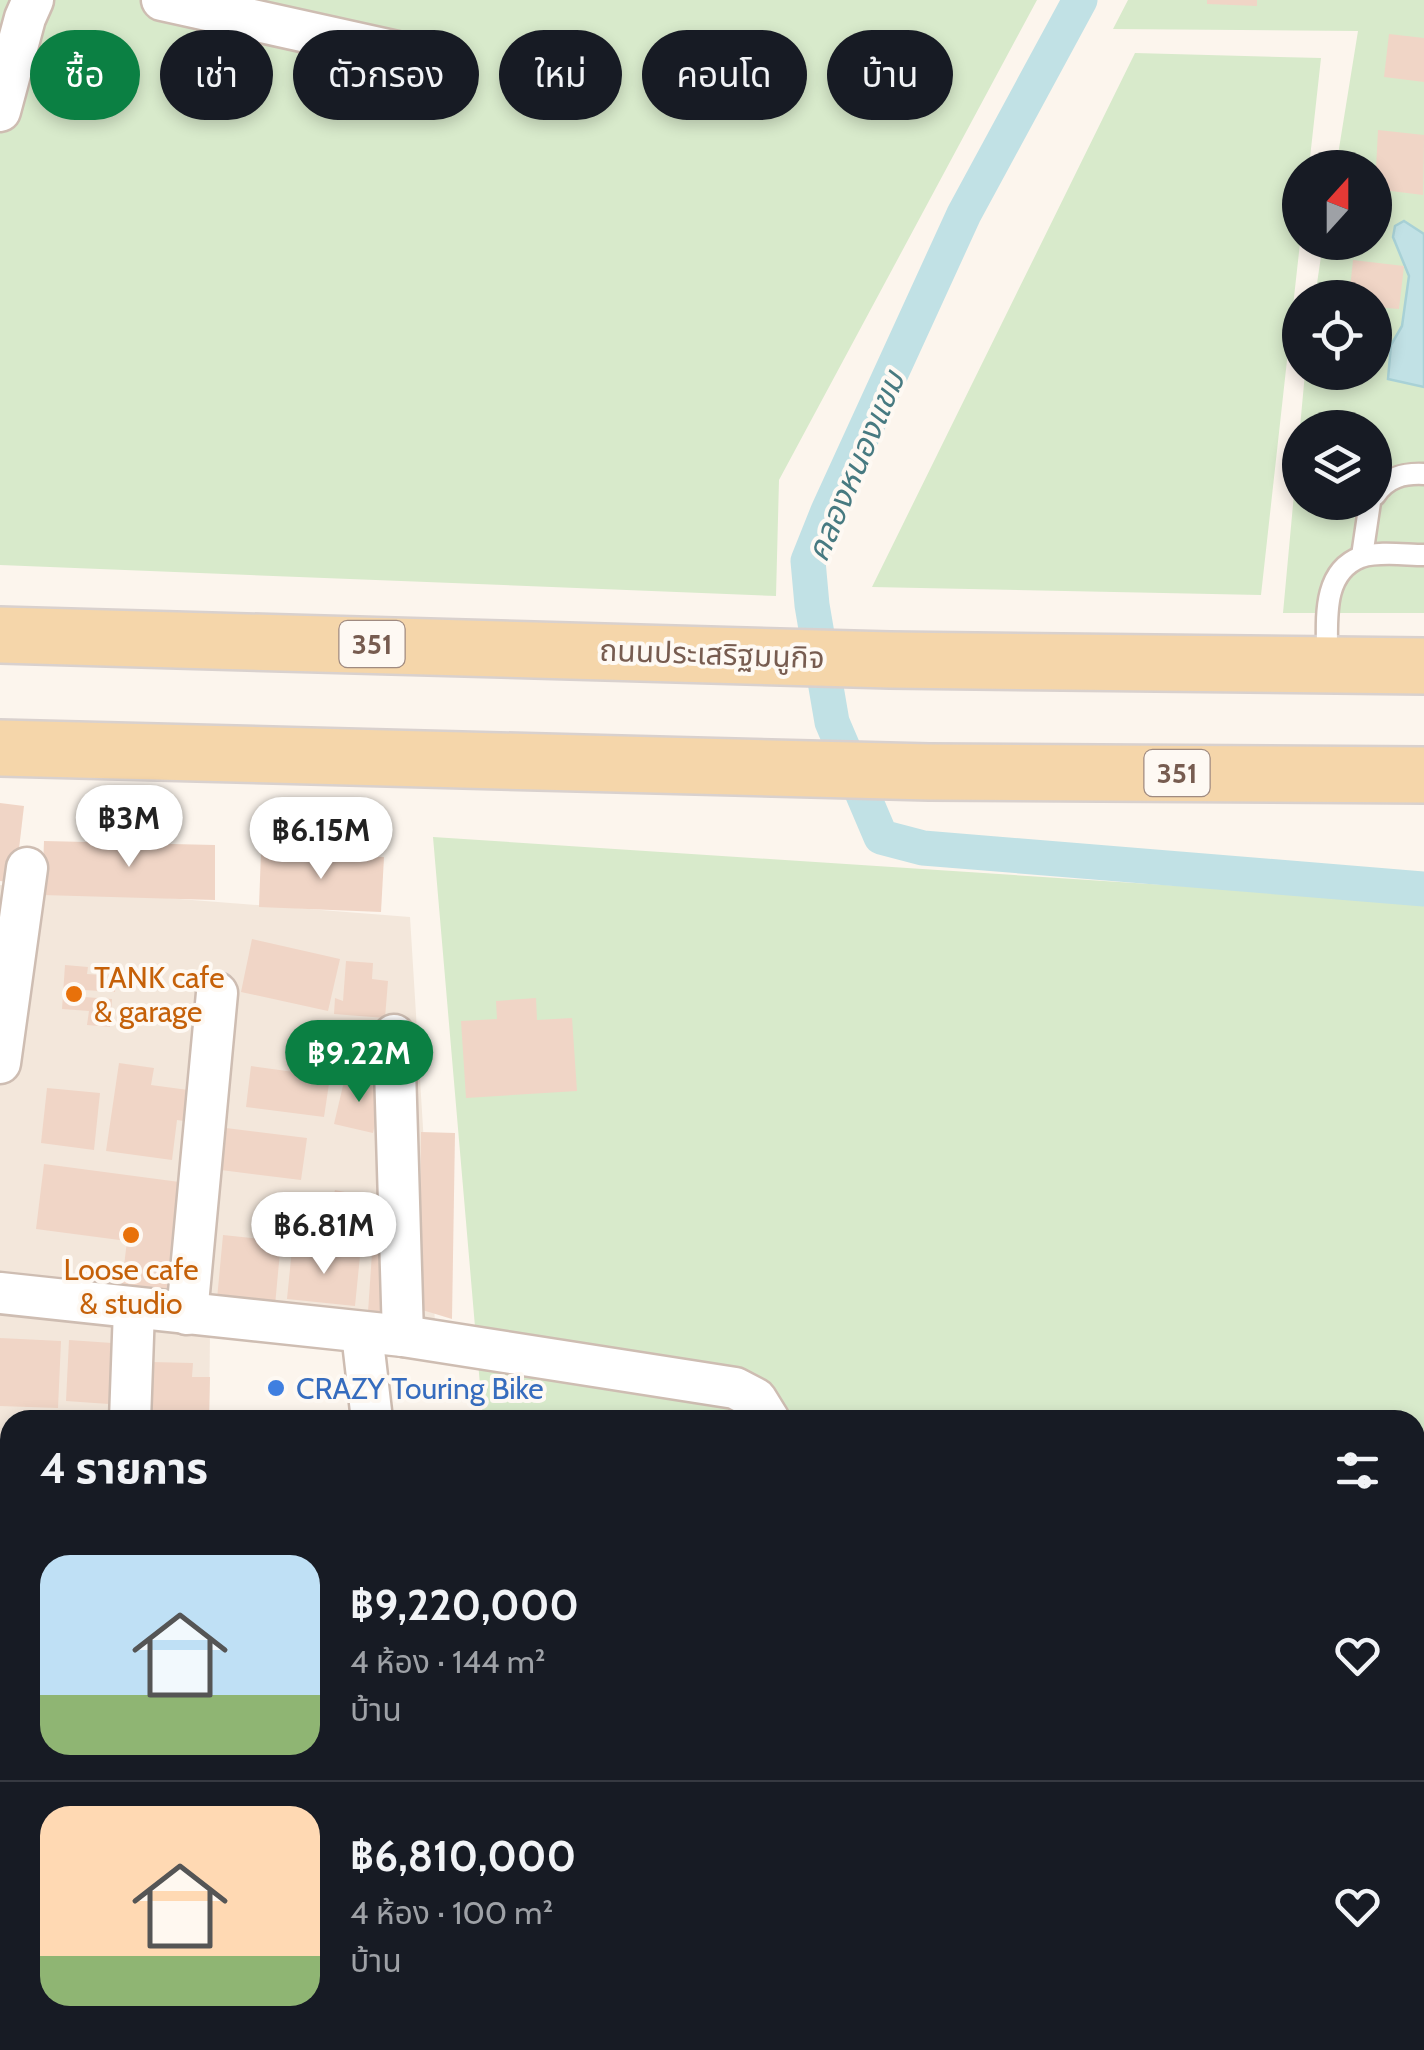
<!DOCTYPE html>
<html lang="th">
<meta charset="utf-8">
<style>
:root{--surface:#171b24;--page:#20242c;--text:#f1f3f6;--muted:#9ea1a6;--line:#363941;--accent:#0b8043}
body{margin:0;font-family:Cabin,"Noto Sans Thai",sans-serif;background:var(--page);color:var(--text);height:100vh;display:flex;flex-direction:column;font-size:38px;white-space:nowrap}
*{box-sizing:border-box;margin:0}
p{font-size:32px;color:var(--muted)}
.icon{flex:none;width:55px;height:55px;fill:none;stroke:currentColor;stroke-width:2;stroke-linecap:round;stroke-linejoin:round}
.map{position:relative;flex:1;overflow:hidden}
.details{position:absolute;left:0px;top:1410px;width:1425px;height:640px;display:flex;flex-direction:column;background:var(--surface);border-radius:30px 30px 0 0;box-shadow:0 5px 15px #0003}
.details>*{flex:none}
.guide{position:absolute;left:30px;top:30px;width:1365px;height:90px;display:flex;gap:20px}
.needle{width:65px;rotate:21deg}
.buttons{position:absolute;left:1282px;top:150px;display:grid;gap:20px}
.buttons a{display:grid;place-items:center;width:110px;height:110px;border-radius:50%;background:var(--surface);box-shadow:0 5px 15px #0003;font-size:50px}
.price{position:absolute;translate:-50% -85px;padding:0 22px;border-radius:35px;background:#fff;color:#222;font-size:32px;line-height:65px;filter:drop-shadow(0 2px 5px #0008)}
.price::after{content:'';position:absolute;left:50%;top:60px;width:30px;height:22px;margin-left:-15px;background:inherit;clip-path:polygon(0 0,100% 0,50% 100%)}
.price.on{background:var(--accent);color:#fff}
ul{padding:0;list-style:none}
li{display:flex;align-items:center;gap:30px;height:250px;padding:0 40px}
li+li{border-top:2px solid var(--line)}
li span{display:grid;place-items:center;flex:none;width:280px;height:200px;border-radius:30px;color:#555}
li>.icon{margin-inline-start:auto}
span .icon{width:120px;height:120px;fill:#fffc;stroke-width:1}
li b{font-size:42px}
h2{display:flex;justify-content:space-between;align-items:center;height:120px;padding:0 40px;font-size:42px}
.chip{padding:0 35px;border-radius:45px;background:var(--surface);box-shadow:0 5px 15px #0003;font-size:35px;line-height:90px}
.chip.on{background:var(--accent);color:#fff}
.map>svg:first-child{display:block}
.residential{fill:#f3e7db}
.green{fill:#d8eacb}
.water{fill:#c1e1e5;stroke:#a8d1d6;stroke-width:2.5}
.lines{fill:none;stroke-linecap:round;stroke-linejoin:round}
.canal{stroke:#c1e1e5;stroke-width:35}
.building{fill:#f0d5c6}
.lane-casing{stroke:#cebdb2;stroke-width:25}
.street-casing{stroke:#cebdb2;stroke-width:45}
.primary-casing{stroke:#d9d1ce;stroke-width:60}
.lane{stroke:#fff;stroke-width:20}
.street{stroke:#fff;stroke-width:40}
.primary{stroke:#f5d6aa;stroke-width:55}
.food-dot{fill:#e8710a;stroke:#fef9f3;stroke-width:4}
.shop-dot{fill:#3f7fe0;stroke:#fef9f3;stroke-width:4}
.labels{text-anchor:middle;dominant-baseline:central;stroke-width:8;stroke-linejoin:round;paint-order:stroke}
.shield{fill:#fef9f3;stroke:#a08b81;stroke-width:2.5}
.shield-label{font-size:28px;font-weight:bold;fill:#775c50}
.street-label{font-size:30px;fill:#775c50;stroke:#fef9f3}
.food-label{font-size:30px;fill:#c56008;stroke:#fef9f3;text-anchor:start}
.shop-label{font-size:30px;fill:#366cbe;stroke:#fef9f3;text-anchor:start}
.water-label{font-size:32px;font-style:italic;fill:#477a81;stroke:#fef9f3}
</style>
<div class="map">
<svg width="1424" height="2050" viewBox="0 0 1424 2050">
<rect width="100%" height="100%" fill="#fcf5ed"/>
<polygon class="residential" points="0,885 410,917 437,1355 210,1333 209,1420 10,1420 10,2040 209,2040 209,2050 0,2050"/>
<g class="green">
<polygon points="0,0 1037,0 779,480 776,596 0,565"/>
<polygon points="1128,0 1424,0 1424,613 1283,613 1300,429 1300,502 1375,502 1375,428 1300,427 1305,373 1375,372 1375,298 1315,297 1323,243 1375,242 1375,168 1336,167 1358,31 1113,29"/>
<polygon points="1135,53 1321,58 1309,167 1300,168 1300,243 1261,595 872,587"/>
<polygon points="433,837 1424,902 1424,2050 1011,2050 1010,2040 1415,2040 1415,1420 483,1420"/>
</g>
<g class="water">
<polygon points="1404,221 1424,234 1424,387 1388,379 1391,345 1402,326 1409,276 1393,237 1395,226"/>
<polygon points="1415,1494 1424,1499 1424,2050 1068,2050 1068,2040 1415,2040"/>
</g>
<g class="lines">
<polyline class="canal" points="1080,0 964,214 828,511 808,561 812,605 832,722 881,837 923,848 1424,889"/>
</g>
<g class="building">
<polygon points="1207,0 1257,0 1257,6 1207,4"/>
<polygon points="1389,34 1424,38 1424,82 1384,77"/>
<polygon points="1378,130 1424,135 1423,195 1375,189"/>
<polygon points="1353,260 1404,266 1399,309 1375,307 1375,298 1349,298"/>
<polygon points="0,803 24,806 15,883 0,881"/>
<polygon points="44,841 215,845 215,900 42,895"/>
<polygon points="261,852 384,857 381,912 259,907"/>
<polygon points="252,939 340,959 328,1011 241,992"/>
<polygon points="346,961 373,963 372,979 388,981 385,1018 334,1014 335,998 343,1001"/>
<polygon points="65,965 88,967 87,974 116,976 115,992 84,990 84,997 112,999 110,1027 87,1025 89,1011 62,1009"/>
<polygon points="536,998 537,1020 572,1018 577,1091 466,1098 461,1021 497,1019 496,1001"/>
<polygon points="348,1020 387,1029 376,1076 337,1067"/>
<polygon points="119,1063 154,1068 151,1085 203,1092 198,1123 177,1120 172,1160 106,1151"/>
<polygon points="251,1066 330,1077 324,1117 246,1107"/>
<polygon points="345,1077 383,1087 373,1133 334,1124"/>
<polygon points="47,1088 100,1093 94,1150 41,1143"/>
<polygon points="226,1128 307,1138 301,1180 221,1170"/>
<polygon points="421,1132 455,1133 452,1319 419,1309"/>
<polygon points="44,1164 187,1183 172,1297 121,1291 127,1241 36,1229"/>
<polygon points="335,1190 374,1198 363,1245 324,1236"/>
<polygon points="223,1235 281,1241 275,1305 217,1299"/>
<polygon points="292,1249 360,1256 355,1306 287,1299"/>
<polygon points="372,1253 394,1255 391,1313 368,1312"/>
<polygon points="0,1338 61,1341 58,1408 0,1406"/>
<polygon points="69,1340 112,1343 109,1404 66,1401"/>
<polygon points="151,1362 193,1363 192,1377 210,1377 209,1420 150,1420"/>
<polygon points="221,1414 315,1416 315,1420 221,1420"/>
<polygon points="3,1428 10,1429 10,1476 0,1475"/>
<polygon points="0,1596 10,1596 8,1668 0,1667"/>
<polygon points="0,1688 10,1689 10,1734 0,1733"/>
<rect x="0" y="1801" width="10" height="50"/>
<rect x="0" y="1858" width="10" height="40"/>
<polygon points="0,1969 10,1970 10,2006 0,2005"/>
<polygon points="158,2040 211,2040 210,2050 157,2050"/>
<polygon points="314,2040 420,2040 420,2050 314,2043"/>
<polygon points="507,2040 664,2040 663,2050 507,2050"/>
<polygon points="860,2040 908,2040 908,2049 860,2050"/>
<polygon points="936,2040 999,2040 998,2050 936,2050"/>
</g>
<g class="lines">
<defs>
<g id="lane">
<path d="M1375,495C1387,477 1404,473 1424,474"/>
<polyline points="1362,556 1370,502"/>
<path d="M1327,662C1328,626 1319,573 1361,557C1378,551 1406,555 1424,555"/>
</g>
<g id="street">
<polyline points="162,0 397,52"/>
<polyline points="0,111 25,18 33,0"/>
<polyline points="394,1035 403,1336"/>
<polyline points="0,1063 27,868"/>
<polyline points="0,1293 403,1336 735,1388 756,1399 769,1420"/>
<polyline points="187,1314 217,993"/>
<polyline points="362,1333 372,1420"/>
<polyline points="130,1420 134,1309"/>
<polyline points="0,1536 10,1536"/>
<polyline points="130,2040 130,2050"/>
<polyline points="454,2040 455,2050"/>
<polyline points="739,2040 739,2050"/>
<polyline points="840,2040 841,2050"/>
</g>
<g id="primary">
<polyline points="0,635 890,660 1424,666"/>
<polyline points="0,748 929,772 1424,775"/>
</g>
</defs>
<use href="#lane" class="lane-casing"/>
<use href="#street" class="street-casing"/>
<use href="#primary" class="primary-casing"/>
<use href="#lane" class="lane"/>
<use href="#street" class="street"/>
<use href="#primary" class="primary"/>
</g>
<g class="food-dot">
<circle cx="74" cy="994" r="10"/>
<circle cx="131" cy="1235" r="10"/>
</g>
<circle class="shop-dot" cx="276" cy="1388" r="10"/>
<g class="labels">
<g class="shield">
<rect x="339.5" y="621" width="65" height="46" rx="8"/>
<rect x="1144.5" y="750" width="65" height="46" rx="8"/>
</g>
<g class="shield-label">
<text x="372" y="644">351</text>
<text x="1177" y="773">351</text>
</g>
<g class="street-label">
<text transform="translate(712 654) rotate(2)">ถนนประเสริฐมนูกิจ</text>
</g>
<g class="food-label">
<text x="94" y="977">TANK cafe<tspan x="94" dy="34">&amp; garage</tspan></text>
<text x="131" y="1269" text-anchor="middle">Loose cafe<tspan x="131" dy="34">&amp; studio</tspan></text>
</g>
<g class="shop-label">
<text x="296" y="1388">CRAZY Touring Bike</text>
</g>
<g class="water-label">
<text transform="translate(855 466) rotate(-67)">คลองหนองแขม</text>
</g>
</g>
</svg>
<div class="buttons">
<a><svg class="needle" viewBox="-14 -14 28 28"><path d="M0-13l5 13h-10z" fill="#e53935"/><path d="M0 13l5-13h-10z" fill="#9ea1a6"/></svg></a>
<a><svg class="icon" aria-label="locate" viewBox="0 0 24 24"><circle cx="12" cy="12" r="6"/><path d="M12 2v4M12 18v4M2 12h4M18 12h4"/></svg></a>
<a><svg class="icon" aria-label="layers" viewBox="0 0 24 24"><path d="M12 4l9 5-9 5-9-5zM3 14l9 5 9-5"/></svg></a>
</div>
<b class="price" style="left:129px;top:870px">฿3M</b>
<b class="price" style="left:321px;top:882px">฿6.15M</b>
<b class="price on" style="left:359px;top:1105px">฿9.22M</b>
<b class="price" style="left:324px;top:1277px">฿6.81M</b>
<div class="guide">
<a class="chip on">ซื้อ</a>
<a class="chip">เช่า</a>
<a class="chip">ตัวกรอง</a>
<a class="chip">ใหม่</a>
<a class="chip">คอนโด</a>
<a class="chip">บ้าน</a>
</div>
<section class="details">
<h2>4 รายการ<svg class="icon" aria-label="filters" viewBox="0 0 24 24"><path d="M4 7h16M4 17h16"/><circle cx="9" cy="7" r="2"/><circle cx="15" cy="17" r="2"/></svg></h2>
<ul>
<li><span style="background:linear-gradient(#bfe0f5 70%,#8fb573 0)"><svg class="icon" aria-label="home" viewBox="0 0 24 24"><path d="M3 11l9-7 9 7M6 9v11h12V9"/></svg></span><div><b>฿9,220,000</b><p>4 ห้อง · 144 m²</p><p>บ้าน</p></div><svg class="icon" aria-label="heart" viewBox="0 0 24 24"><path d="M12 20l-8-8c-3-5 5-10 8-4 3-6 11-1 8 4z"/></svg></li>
<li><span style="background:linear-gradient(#ffd9b3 75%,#8fb573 0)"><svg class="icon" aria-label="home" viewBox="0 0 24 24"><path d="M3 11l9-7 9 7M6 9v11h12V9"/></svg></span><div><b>฿6,810,000</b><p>4 ห้อง · 100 m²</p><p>บ้าน</p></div><svg class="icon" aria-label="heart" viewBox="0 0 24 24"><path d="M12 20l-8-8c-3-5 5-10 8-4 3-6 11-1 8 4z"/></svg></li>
</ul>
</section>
</div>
